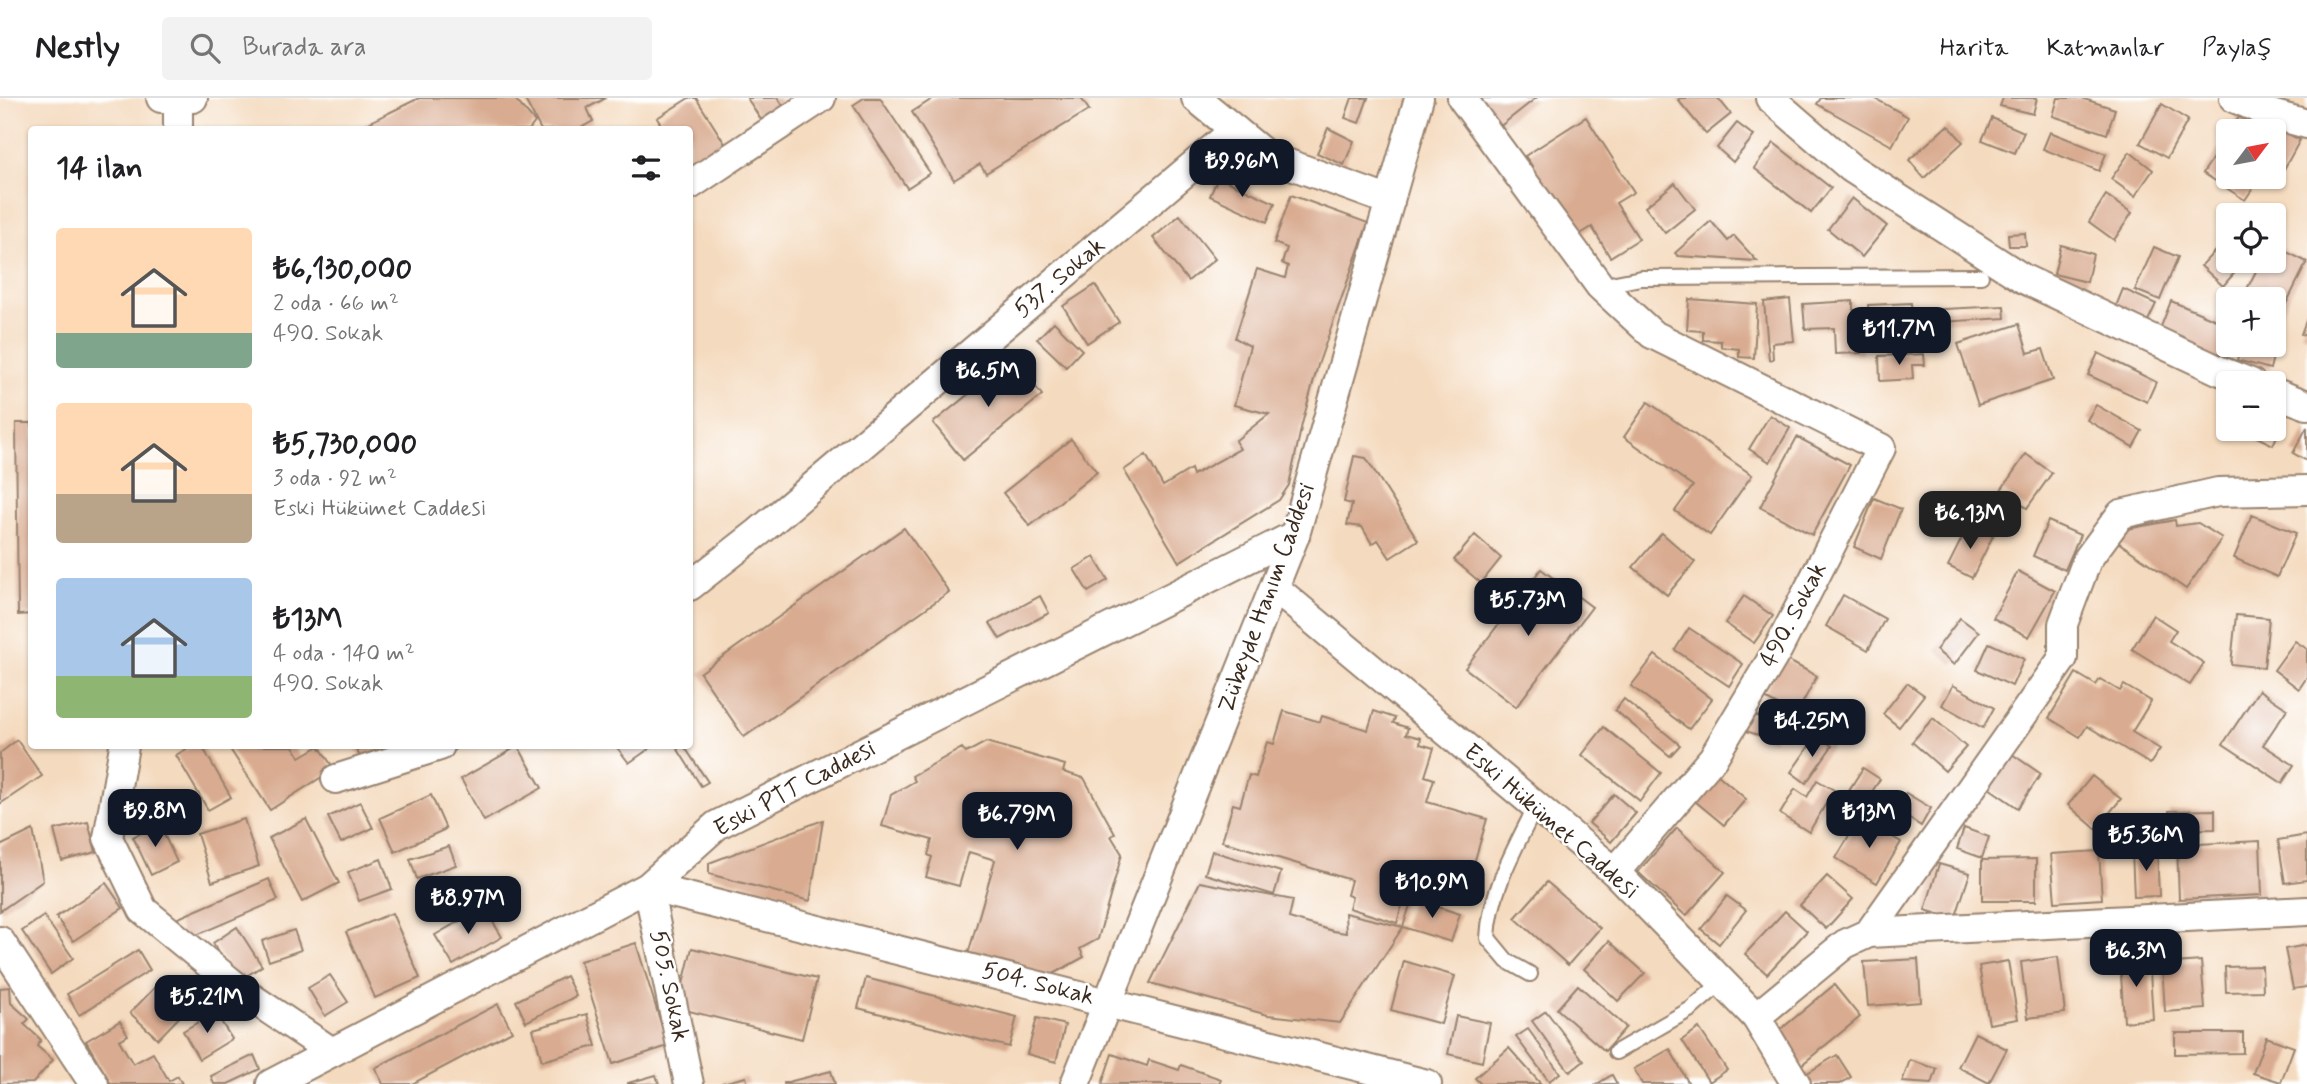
<!DOCTYPE html>
<html lang="tr">
<meta charset="utf-8">
<style>
:root{--surface:#fff;--page:#f2f2f2;--text:#202124;--muted:#757577;--line:#e0e0e0;--accent:#111827}
body{margin:0;font-family:Mynerve,sans-serif;background:var(--page);color:var(--text);height:100vh;display:flex;flex-direction:column;font-size:26px;white-space:nowrap}
*{box-sizing:border-box;margin:0}
p{font-size:23px;color:var(--muted)}
.icon{flex:none;width:38px;height:38px;fill:none;stroke:currentColor;stroke-width:2;stroke-linecap:round;stroke-linejoin:round}
.map{position:relative;flex:1;overflow:hidden}
.panel{position:absolute;left:28px;top:28px;width:665px;height:623px;display:flex;flex-direction:column;background:var(--surface);border-radius:7px;box-shadow:0 2px 5px #0004}
.panel>*{flex:none}
.needle{width:46px;rotate:58deg}
.controls{position:absolute;left:2216px;top:21px;display:grid;gap:14px}
.controls a{display:grid;place-items:center;width:70px;height:70px;border-radius:7px;background:var(--surface);box-shadow:0 2px 5px #0004;font-size:35px}
.price{position:absolute;translate:-50% -60px;padding:0 16px;border-radius:14px;background:var(--accent);color:#fff;font-size:23px;line-height:46px;filter:drop-shadow(0 2px 4px #0008)}
.price::after{content:'';position:absolute;left:50%;top:42px;width:21px;height:16px;margin-left:-10px;background:inherit;clip-path:polygon(0 0,100% 0,50% 100%)}
.price.active{background:#222;color:#fff}
ul{padding:0;list-style:none}
li{display:flex;align-items:center;gap:21px;height:175px;padding:0 28px}
li span{display:grid;place-items:center;flex:none;width:196px;height:140px;border-radius:7px;color:#555}
li>.icon{margin-inline-start:auto}
span .icon{width:84px;height:84px;fill:#fffc;stroke-width:1}
li b{font-size:30px}
h2{display:flex;justify-content:space-between;align-items:center;height:84px;padding:0 28px;font-size:30px}
header{display:flex;align-items:center;gap:42px;box-sizing:border-box;height:98px;padding:0 35px;background:var(--surface);border-bottom:2px solid var(--line)}
header strong{font-size:33px}
nav{display:flex;gap:38px;margin-inline-start:auto;font-size:24px}
.search{width:490px;height:63px;background:var(--page);display:flex;align-items:center;gap:18px;box-sizing:border-box;padding:0 24px;border-radius:7px;color:var(--muted);font-size:26px}
.map>svg:first-child{display:block}
.building{fill:#d9ac91}
.lines{fill:none;stroke-linecap:round;stroke-linejoin:round}
.lane-casing{stroke:#98826e;stroke-width:18}
.street-casing{stroke:#98826e;stroke-width:32}
.lane{stroke:#fff;stroke-width:14}
.street{stroke:#fff;stroke-width:28}
.labels{text-anchor:middle;dominant-baseline:central;stroke-width:5;stroke-linejoin:round;paint-order:stroke}
.street-label{font-size:24px;fill:#3b2a1e;stroke:#fff}
</style>
<header>
<strong>Nestly</strong>
<div class="search"><svg class="icon" aria-label="search" viewBox="0 0 24 24"><circle cx="10" cy="10" r="6"/><path d="M15 15l6 6"/></svg>Burada ara</div>
<nav><a>Harita</a><a>Katmanlar</a><a>Paylaş</a></nav>
</header>
<div class="map">
<svg width="2307" height="986" viewBox="0 0 2307 986">
<rect width="100%" height="100%" fill="#fff"/>
<filter id="ink" filterUnits="userSpaceOnUse"><feTurbulence type="fractalNoise" baseFrequency=".0143" numOctaves="2"/><feDisplacementMap in="SourceGraphic" scale="14" xChannelSelector="R" yChannelSelector="G"/><feConvolveMatrix kernelMatrix="1 2 1 2 8 2 1 2 1" color-interpolation-filters="sRGB"/></filter>
<filter id="wash" filterUnits="userSpaceOnUse"><feTurbulence type="fractalNoise" baseFrequency=".00686" numOctaves="4" result="noise"/><feDisplacementMap in="SourceGraphic" scale="28" xChannelSelector="R" yChannelSelector="G"/><feGaussianBlur stdDeviation="1.57" result="paint"/><feColorMatrix in="noise" values="0 0 0 0 0 0 0 0 0 0 0 0 0 0 0 0 0 1.4 0 .05"/><feComposite in="paint" operator="in"/></filter>
<g filter="url(#wash)">
<rect width="100%" height="100%" fill="#f4dabe"/>
<g id="blocks">
<g class="building">
<polygon points="419,0 514,0 535,24 529,32 354,32"/>
<polygon points="524,0 606,0 587,10 593,23 577,32 541,32"/>
<polygon points="689,0 696,0 727,49 690,73 690,32 664,32 657,20"/>
<polygon points="747,0 778,0 784,9 762,23"/>
<polygon points="864,0 880,0 930,75 907,90 853,7"/>
<polygon points="934,0 1081,0 1089,12 986,75 980,66 954,82 912,14"/>
<polygon points="1352,0 1368,0 1359,25 1345,20"/>
<polygon points="1474,0 1536,0 1498,30"/>
<polygon points="1680,0 1718,0 1731,16 1706,36 1678,2"/>
<polygon points="1821,0 1874,0 1908,19 1892,48 1817,6"/>
<polygon points="2003,0 2037,0 2033,16 2000,8"/>
<polygon points="2058,0 2081,0 2115,11 2107,36 2053,18"/>
<polygon points="2162,6 2188,22 2167,60 2140,45"/>
<polygon points="1586,19 1634,94 1616,105 1639,141 1610,159 1592,129 1574,140 1529,69 1532,68 1525,58"/>
<polygon points="2239,19 2257,31 2255,33 2230,33"/>
<polygon points="1992,20 2024,34 2015,55 1982,42"/>
<polygon points="1737,25 1754,38 1733,64 1717,50"/>
<polygon points="1948,27 1963,44 1924,80 1909,62"/>
<polygon points="1328,30 1354,43 1344,67 1317,55"/>
<polygon points="2279,31 2300,42 2278,82 2273,80 2273,42"/>
<polygon points="2050,34 2106,56 2099,73 2043,51"/>
<polygon points="2228,37 2228,79 2241,79 2255,87 2245,102 2203,75"/>
<polygon points="1774,45 1831,90 1811,115 1754,70"/>
<polygon points="2130,54 2153,72 2135,98 2111,81"/>
<polygon points="1218,79 1275,105 1267,124 1210,98"/>
<polygon points="1675,85 1695,111 1665,135 1645,109"/>
<polygon points="1291,97 1368,125 1318,267 1302,326 1289,387 1279,402 1179,464 1124,372 1146,357 1163,388 1191,371 1193,377 1240,351 1235,343 1269,316 1234,307 1250,248 1235,240 1257,171 1285,180 1288,168 1282,165 1287,150 1274,145"/>
<polygon points="2106,97 2132,115 2114,142 2089,124"/>
<polygon points="1852,100 1887,128 1862,159 1828,131"/>
<polygon points="1180,117 1215,161 1188,183 1153,140"/>
<polygon points="1711,123 1728,143 1734,138 1757,163 1678,158 1675,155"/>
<polygon points="2025,135 2026,148 2009,148 2008,136"/>
<polygon points="2061,147 2093,156 2087,184 2054,176"/>
<polygon points="2273,147 2307,164 2278,222 2273,219 2273,201 2242,201 2261,163 2273,163"/>
<polygon points="2154,149 2178,159 2160,202 2135,192"/>
<polygon points="2215,153 2237,172 2223,188 2201,168"/>
<polygon points="1095,187 1119,224 1087,245 1063,208"/>
<polygon points="2123,191 2156,206 2146,227 2114,213"/>
<polygon points="1689,201 1757,206 1754,260 1739,259 1739,251 1721,249 1721,243 1703,242 1703,233 1687,232"/>
<polygon points="1790,201 1794,243 1772,245 1773,261 1769,262 1764,204"/>
<polygon points="1853,203 1853,212 1860,212 1862,255 1835,256 1834,230 1805,231 1803,206"/>
<polygon points="2171,203 2228,227 2228,236 2217,263 2157,239"/>
<polygon points="1911,205 1913,231 1869,234 1868,207"/>
<polygon points="2004,208 2005,220 1925,225 1924,212"/>
<polygon points="2307,220 2307,238 2301,236"/>
<polygon points="1054,224 1082,252 1066,269 1037,241"/>
<polygon points="2019,226 2028,255 2043,251 2053,282 1978,307 1958,246"/>
<polygon points="2241,247 2270,247 2268,254 2274,255 2270,271 2237,262"/>
<polygon points="2098,255 2156,284 2147,304 2088,277"/>
<polygon points="1924,256 1925,267 1912,267 1913,281 1880,283 1879,258"/>
<polygon points="1013,260 1042,297 963,362 933,325"/>
<polygon points="1648,304 1752,377 1710,437 1675,413 1693,388 1624,339"/>
<polygon points="2096,307 2142,333 2133,349 2087,322"/>
<polygon points="1770,317 1790,330 1770,364 1749,351"/>
<polygon points="2273,318 2284,323 2273,347 2240,331 2273,331"/>
<polygon points="16,325 32,325 32,516 18,517"/>
<polygon points="2307,329 2307,363 2293,355"/>
<polygon points="1797,339 1850,367 1812,437 1760,409"/>
<polygon points="1071,341 1097,374 1030,428 1003,395"/>
<polygon points="2026,356 2052,375 2027,410 2001,392"/>
<polygon points="1354,358 1366,360 1418,442 1390,460 1378,442 1372,446 1362,429 1347,427 1352,406 1344,404"/>
<polygon points="1874,400 1901,411 1881,461 1854,449"/>
<polygon points="2252,417 2296,435 2277,479 2234,460"/>
<polygon points="2175,422 2176,428 2198,425 2222,440 2186,491 2115,442 2122,432"/>
<polygon points="2048,423 2080,437 2065,472 2033,458"/>
<polygon points="1969,426 1993,438 1972,480 1948,468"/>
<polygon points="904,430 949,494 744,639 700,575"/>
<polygon points="1662,435 1695,464 1667,497 1633,469"/>
<polygon points="1475,437 1501,460 1481,485 1454,462"/>
<polygon points="1094,459 1108,482 1088,494 1074,471"/>
<polygon points="1541,471 1592,509 1516,609 1465,570"/>
<polygon points="2018,473 2055,493 2029,539 1993,520"/>
<polygon points="1843,497 1885,521 1868,552 1826,528"/>
<polygon points="1040,498 1049,515 1000,541 990,525"/>
<polygon points="1744,498 1773,518 1754,545 1725,525"/>
<polygon points="2153,517 2176,532 2169,543 2204,565 2190,587 2132,551"/>
<polygon points="2236,517 2269,520 2264,570 2231,566"/>
<polygon points="1960,520 1979,534 1954,567 1936,552"/>
<polygon points="1689,530 1743,566 1729,588 1675,552"/>
<polygon points="2295,543 2307,551 2307,579 2299,591 2274,572"/>
<polygon points="1989,545 2024,561 2012,588 1977,572"/>
<polygon points="1655,557 1712,601 1689,631 1631,588"/>
<polygon points="1783,560 1817,578 1796,617 1763,599"/>
<polygon points="2076,575 2096,587 2100,581 2120,593 2124,587 2151,603 2132,634 2160,651 2150,666 2087,628 2080,639 2049,620"/>
<polygon points="1907,585 1924,597 1899,629 1883,616"/>
<polygon points="1953,587 1994,610 1983,630 1942,607"/>
<polygon points="2259,592 2287,611 2263,647 2294,667 2282,685 2223,646"/>
<polygon points="1624,601 1680,647 1670,658 1615,612"/>
<polygon points="1284,613 1320,624 1322,618 1368,632 1374,613 1395,620 1393,625 1408,630 1406,636 1421,640 1420,646 1434,650 1425,678 1434,681 1427,704 1487,721 1463,803 1408,787 1397,825 1349,810 1352,799 1347,797 1351,782 1222,743 1233,706 1240,708 1249,677 1256,679 1267,644 1274,646"/>
<polygon points="1743,613 1779,626 1774,643 1738,630"/>
<polygon points="1933,620 1966,649 1945,673 1912,644"/>
<polygon points="1604,629 1661,675 1640,703 1582,657"/>
<polygon points="1817,637 1832,648 1806,685 1791,674"/>
<polygon points="17,642 42,678 0,706 0,655"/>
<polygon points="986,644 1065,667 1063,674 1084,680 1115,736 1111,738 1122,756 1098,841 1080,851 1084,859 1042,882 967,860 995,762 969,754 959,788 926,779 932,759 928,757 932,742 882,728 891,697 915,683 912,678 962,650 966,655"/>
<polygon points="192,648 202,648 231,699 208,712 176,657"/>
<polygon points="228,648 293,648 300,659 319,648 334,671 270,712"/>
<polygon points="354,648 394,648 363,664"/>
<polygon points="518,648 542,690 484,723 461,681"/>
<polygon points="616,648 653,648 629,665"/>
<polygon points="680,648 684,648 708,684 701,688 677,650"/>
<polygon points="2012,656 2041,676 2018,710 1989,690"/>
<polygon points="1863,670 1880,681 1866,703 1849,692"/>
<polygon points="1717,676 1746,701 1724,727 1695,703"/>
<polygon points="2092,678 2121,701 2096,731 2068,707"/>
<polygon points="1817,682 1834,692 1809,734 1780,716 1795,691 1807,699"/>
<polygon points="1906,695 1931,710 1921,728 1896,712"/>
<polygon points="1614,696 1636,715 1611,744 1589,725"/>
<polygon points="431,697 446,731 395,754 380,720"/>
<polygon points="360,704 373,730 341,745 328,719"/>
<polygon points="2215,712 2215,731 2169,732 2169,713"/>
<polygon points="1860,720 1901,744 1877,785 1836,760"/>
<polygon points="244,721 259,768 212,784 197,736"/>
<polygon points="306,721 339,785 302,804 269,740"/>
<polygon points="823,722 810,803 709,776 709,765"/>
<polygon points="88,724 96,754 62,763 54,732"/>
<polygon points="159,726 177,764 151,777 133,739"/>
<polygon points="1677,730 1725,774 1686,818 1638,774"/>
<polygon points="1964,730 1989,739 1982,760 1957,751"/>
<polygon points="33,732 43,783 0,813 0,748"/>
<polygon points="2307,737 2307,782 2285,785 2278,742"/>
<polygon points="2260,743 2262,797 2179,801 2177,747"/>
<polygon points="449,748 456,767 417,781 410,761"/>
<polygon points="2157,752 2159,798 2134,799 2132,753"/>
<polygon points="1212,753 1281,774 1274,797 1205,776"/>
<polygon points="2099,753 2102,801 2055,804 2051,756"/>
<polygon points="381,761 392,791 359,803 348,774"/>
<polygon points="2036,761 2036,803 1982,803 1982,762"/>
<polygon points="1939,766 1970,775 1955,821 1925,812"/>
<polygon points="1827,778 1853,801 1826,831 1800,807"/>
<polygon points="269,781 278,802 185,842 176,821"/>
<polygon points="1200,784 1293,802 1289,820 1333,833 1346,835 1345,815 1403,829 1340,925 1268,917 1150,885"/>
<polygon points="1547,784 1600,830 1568,867 1515,820"/>
<polygon points="106,785 123,810 73,843 56,819"/>
<polygon points="1727,798 1746,812 1719,846 1701,831"/>
<polygon points="1412,801 1460,816 1451,844 1403,829"/>
<polygon points="484,809 502,839 453,867 435,837"/>
<polygon points="1785,813 1807,833 1767,876 1745,856"/>
<polygon points="392,815 420,880 375,900 346,834"/>
<polygon points="44,818 73,860 51,876 22,833"/>
<polygon points="237,829 262,868 237,884 213,845"/>
<polygon points="294,832 301,852 269,863 262,843"/>
<polygon points="1609,843 1645,875 1618,903 1584,871"/>
<polygon points="636,845 668,948 613,966 580,863"/>
<polygon points="2307,847 2307,889 2293,891 2285,851"/>
<polygon points="692,850 817,881 802,941 677,910"/>
<polygon points="138,852 150,872 79,917 67,896"/>
<polygon points="2058,859 2065,915 2028,920 2021,864"/>
<polygon points="2149,859 2153,921 2124,924 2120,861"/>
<polygon points="1918,861 1921,904 1868,908 1864,864"/>
<polygon points="1404,863 1455,878 1441,926 1391,912"/>
<polygon points="2008,863 2018,921 1989,926 1979,868"/>
<polygon points="2201,863 2205,911 2165,914 2162,866"/>
<polygon points="2262,868 2263,893 2226,894 2225,869"/>
<polygon points="330,877 348,904 325,918 308,890"/>
<polygon points="566,878 576,898 526,924 516,903"/>
<polygon points="866,880 1017,919 1009,949 858,910"/>
<polygon points="162,882 190,908 158,941 130,915"/>
<polygon points="1578,887 1626,929 1605,953 1557,911"/>
<polygon points="1834,887 1860,919 1800,968 1774,937"/>
<polygon points="10,889 11,905 29,921 24,926 41,942 37,948 53,962 33,985 0,986 0,890"/>
<polygon points="498,906 512,933 412,986 383,986 375,970"/>
<polygon points="1546,913 1584,963 1570,974 1532,923"/>
<polygon points="215,914 232,941 199,961 183,933"/>
<polygon points="587,916 596,948 542,963 533,931"/>
<polygon points="1456,918 1490,925 1482,964 1448,956"/>
<polygon points="1037,920 1065,927 1056,964 1027,956"/>
<polygon points="120,923 128,937 119,942 133,966 153,955 169,983 178,978 182,986 111,986 86,943"/>
<polygon points="1699,930 1727,972 1709,984 1682,942"/>
<polygon points="1528,931 1560,975 1549,983 1516,939"/>
<polygon points="1975,935 2007,951 1989,985 1958,969"/>
<polygon points="2175,935 2243,935 2243,955 2175,956"/>
<polygon points="2266,939 2294,949 2281,984 2253,975"/>
<polygon points="1509,950 1541,986 1481,986 1475,980"/>
<polygon points="1670,951 1689,986 1642,986 1634,971"/>
<polygon points="1112,956 1147,968 1149,962 1179,972 1181,967 1221,981 1219,986 1102,986"/>
<polygon points="254,957 260,971 228,986 214,986 211,978"/>
<polygon points="1837,957 1851,979 1840,986 1810,986 1804,977"/>
<polygon points="1910,962 1937,971 1932,986 1902,984"/>
<polygon points="831,973 835,986 784,986 784,985"/>
<polygon points="656,977 659,986 628,986 628,985"/>
<polygon points="1612,977 1617,986 1597,986"/>
<polygon points="746,979 748,986 722,986 722,985"/>
</g>
</g>
</g>
<g filter="url(#ink)">
<use href="#blocks" fill-opacity="0" stroke="#98826e" stroke-width="2"/>
<g class="lines">
<defs>
<g id="lane">
<polyline points="1600,188 1641,180 1981,178"/>
<path d="M1530,876L1507,863L1488,840C1490,793 1515,750 1536,708"/>
<polyline points="1616,954 1691,911 1722,884"/>
</g>
<g id="street">
<polyline points="161,0 193,0"/>
<polyline points="1196,0 1267,58 1390,103"/>
<polyline points="1462,0 1600,188 1652,236 1881,350 1778,551 1713,660 1615,774"/>
<polyline points="1770,0 1851,70 2024,181 2218,272 2251,285"/>
<polyline points="2234,0 2271,16 2307,26"/>
<polyline points="178,32 178,0"/>
<polyline points="690,87 821,0"/>
<polyline points="2273,294 2307,307"/>
<polyline points="690,488 759,434 1235,32"/>
<polyline points="1276,491 1615,774 1756,919 1796,986"/>
<polyline points="124,648 108,740 143,812 243,894 332,954"/>
<polyline points="336,681 440,648"/>
<polyline points="1869,835 2063,560 2063,526 2087,462 2121,416 2218,394 2307,392"/>
<polyline points="0,843 94,986"/>
<polyline points="1756,919 1845,846 1869,835 2307,813"/>
<polyline points="271,986 648,789 717,727 1295,437"/>
<polyline points="689,986 648,789 1427,986"/>
<polyline points="1075,986 1295,437 1419,0"/>
</g>
</defs>
<use href="#lane" class="lane-casing"/>
<use href="#street" class="street-casing"/>
<use href="#lane" class="lane"/>
<use href="#street" class="street"/>
</g>
</g>
<g class="labels">
<g class="street-label">
<text transform="translate(1060 180) rotate(-40)">537. Sokak</text>
<text transform="translate(1267 500) rotate(-70)">Zübeyde Hanım Caddesi</text>
<text transform="translate(1794 517) rotate(-62)">490. Sokak</text>
<text transform="translate(795 691) rotate(-28)">Eski PTT Caddesi</text>
<text transform="translate(1551 724) rotate(41)">Eski Hükümet Caddesi</text>
<text transform="translate(1038 886) rotate(14)">504. Sokak</text>
<text transform="translate(669 888) rotate(78)">505. Sokak</text>
</g>
</g>
</svg>
<div class="controls">
<a><svg class="needle" viewBox="-14 -14 28 28"><path d="M0-13l5 13h-10z" fill="#e53935"/><path d="M0 13l5-13h-10z" fill="#757577"/></svg></a>
<a><svg class="icon" aria-label="locate" viewBox="0 0 24 24"><circle cx="12" cy="12" r="6"/><path d="M12 2v4M12 18v4M2 12h4M18 12h4"/></svg></a>
<a>+</a>
<a>−</a>
</div>
<b class="price" style="left:1242px;top:101px">₺9.96M</b>
<b class="price" style="left:1899px;top:269px">₺11.7M</b>
<b class="price" style="left:988px;top:311px">₺6.5M</b>
<b class="price active" style="left:1970px;top:453px">₺6.13M</b>
<b class="price" style="left:1528px;top:540px">₺5.73M</b>
<b class="price" style="left:1812px;top:661px">₺4.25M</b>
<b class="price" style="left:155px;top:751px">₺9.8M</b>
<b class="price" style="left:1869px;top:752px">₺13M</b>
<b class="price" style="left:1017px;top:754px">₺6.79M</b>
<b class="price" style="left:2146px;top:775px">₺5.36M</b>
<b class="price" style="left:1432px;top:822px">₺10.9M</b>
<b class="price" style="left:468px;top:838px">₺8.97M</b>
<b class="price" style="left:2136px;top:891px">₺6.3M</b>
<b class="price" style="left:207px;top:937px">₺5.21M</b>
<section class="panel">
<h2>14 ilan<svg class="icon" aria-label="filters" viewBox="0 0 24 24"><path d="M4 7h16M4 17h16"/><circle cx="9" cy="7" r="2"/><circle cx="15" cy="17" r="2"/></svg></h2>
<ul>
<li><span style="background:linear-gradient(#ffd9b3 75%,#7fa58c 0)"><svg class="icon" aria-label="home" viewBox="0 0 24 24"><path d="M3 11l9-7 9 7M6 9v11h12V9"/></svg></span><div><b>₺6,130,000</b><p>2 oda · 66 m²</p><p>490. Sokak</p></div></li>
<li><span style="background:linear-gradient(#ffd9b3 65%,#b9a48a 0)"><svg class="icon" aria-label="home" viewBox="0 0 24 24"><path d="M3 11l9-7 9 7M6 9v11h12V9"/></svg></span><div><b>₺5,730,000</b><p>3 oda · 92 m²</p><p>Eski Hükümet Caddesi</p></div></li>
<li><span style="background:linear-gradient(#a9c7e8 70%,#8fb573 0)"><svg class="icon" aria-label="home" viewBox="0 0 24 24"><path d="M3 11l9-7 9 7M6 9v11h12V9"/></svg></span><div><b>₺13M</b><p>4 oda · 140 m²</p><p>490. Sokak</p></div></li>
</ul>
</section>
</div>
